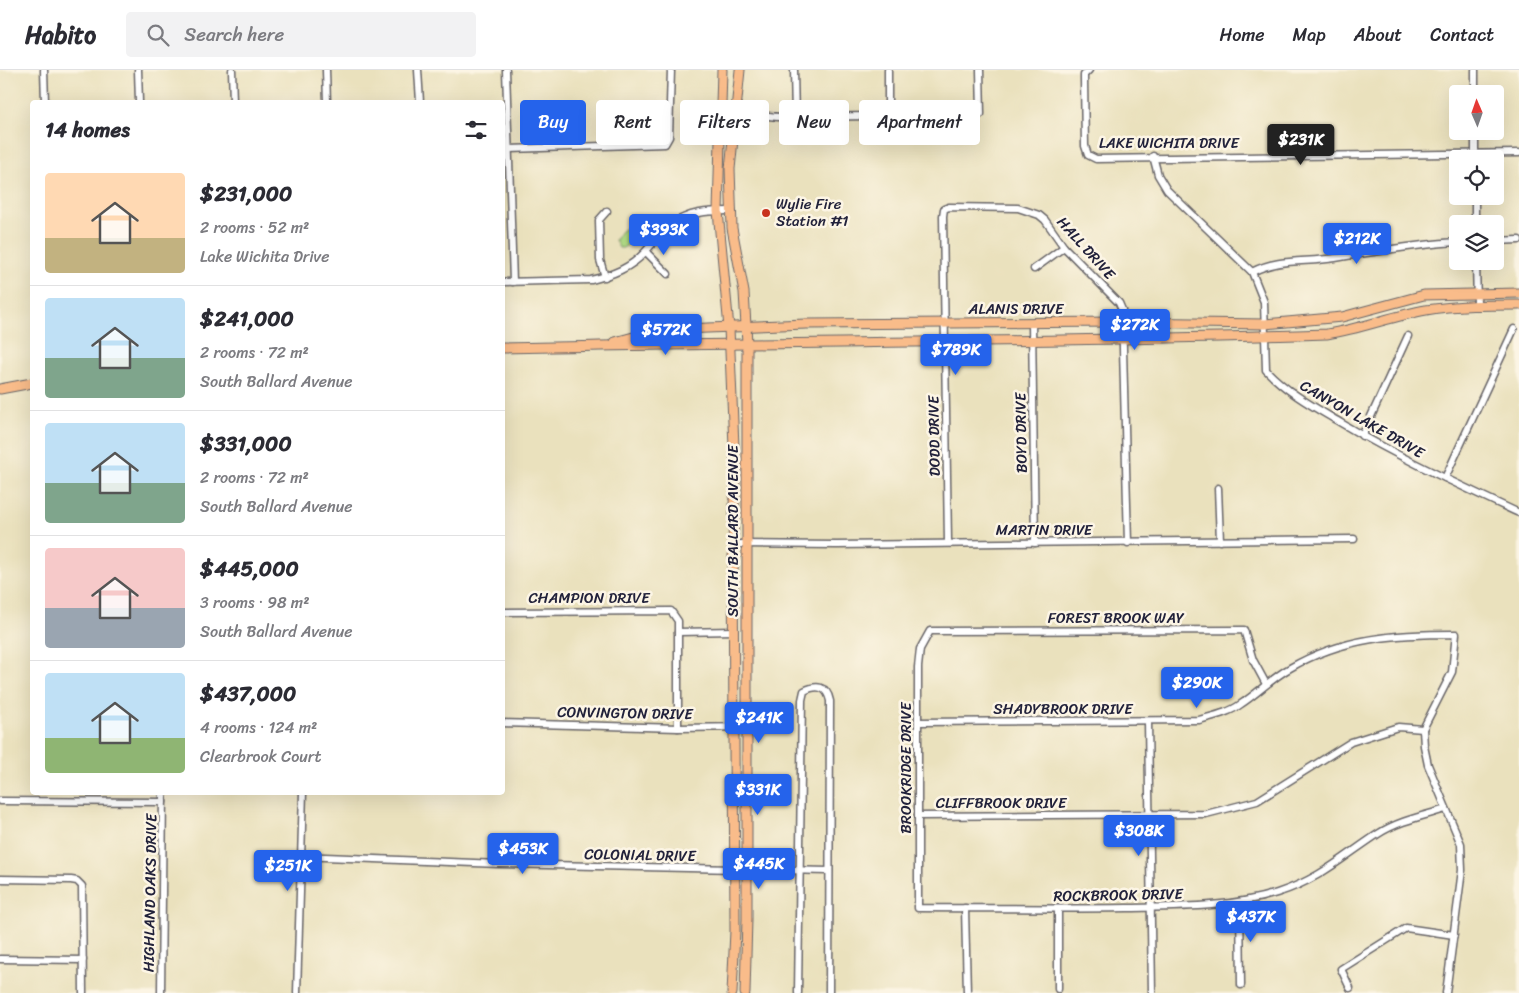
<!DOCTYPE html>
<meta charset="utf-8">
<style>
:root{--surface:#fff;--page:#f2f2f3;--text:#2b2b33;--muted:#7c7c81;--line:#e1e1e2;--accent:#2563eb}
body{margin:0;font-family:Sriracha,sans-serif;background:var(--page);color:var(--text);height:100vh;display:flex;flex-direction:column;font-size:19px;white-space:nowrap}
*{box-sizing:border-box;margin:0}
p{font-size:16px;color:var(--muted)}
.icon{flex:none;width:28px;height:28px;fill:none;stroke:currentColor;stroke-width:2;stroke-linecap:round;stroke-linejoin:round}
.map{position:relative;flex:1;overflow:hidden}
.panel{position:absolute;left:30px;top:30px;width:475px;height:695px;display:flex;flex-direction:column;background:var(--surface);border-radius:5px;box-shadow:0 5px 20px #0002}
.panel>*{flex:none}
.guide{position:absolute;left:520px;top:30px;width:475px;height:45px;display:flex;gap:10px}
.needle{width:32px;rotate:358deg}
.buttons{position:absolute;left:1449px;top:15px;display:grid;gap:10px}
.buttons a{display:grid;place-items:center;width:55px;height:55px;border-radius:5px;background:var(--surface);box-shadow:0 5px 20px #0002;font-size:25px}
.price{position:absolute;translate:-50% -42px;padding:0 11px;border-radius:5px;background:var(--accent);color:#fff;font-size:16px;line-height:32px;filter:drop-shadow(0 1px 2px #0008)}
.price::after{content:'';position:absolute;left:50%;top:30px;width:15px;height:11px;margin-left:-8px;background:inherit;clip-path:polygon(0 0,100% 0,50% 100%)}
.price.on{background:#222;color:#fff}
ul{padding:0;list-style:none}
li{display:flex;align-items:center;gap:15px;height:125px;padding:0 15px}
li+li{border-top:1px solid var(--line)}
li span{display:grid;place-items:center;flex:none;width:140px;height:100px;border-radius:5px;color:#555}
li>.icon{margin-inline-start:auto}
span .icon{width:60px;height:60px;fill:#fffc;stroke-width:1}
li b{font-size:21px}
h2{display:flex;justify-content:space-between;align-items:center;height:60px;padding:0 15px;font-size:21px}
.tag{padding:0 18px;border-radius:5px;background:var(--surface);box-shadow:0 5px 20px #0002;font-size:18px;line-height:45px}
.tag.on{background:var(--accent);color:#fff}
header{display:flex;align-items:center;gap:30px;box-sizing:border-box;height:70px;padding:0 25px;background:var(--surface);border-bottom:1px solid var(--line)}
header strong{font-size:24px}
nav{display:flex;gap:28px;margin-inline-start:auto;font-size:18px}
.search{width:350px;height:45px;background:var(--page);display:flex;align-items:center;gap:12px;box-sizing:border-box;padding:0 18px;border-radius:5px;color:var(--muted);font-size:19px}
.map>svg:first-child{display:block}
.green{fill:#aed782;stroke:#687c5e}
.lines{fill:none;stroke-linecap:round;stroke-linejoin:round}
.minor-casing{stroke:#686568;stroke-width:9}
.major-casing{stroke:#686568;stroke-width:11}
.minor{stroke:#fff;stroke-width:6}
.major{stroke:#f9bc8a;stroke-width:9}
.poi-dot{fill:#c8321e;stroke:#fcf5e5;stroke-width:2}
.labels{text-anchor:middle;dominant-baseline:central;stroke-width:5;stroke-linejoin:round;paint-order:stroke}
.street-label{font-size:15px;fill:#22223b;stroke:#fcf5e5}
.poi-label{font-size:15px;fill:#22223b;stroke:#fcf5e5;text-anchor:start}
</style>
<header>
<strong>Habito</strong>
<div class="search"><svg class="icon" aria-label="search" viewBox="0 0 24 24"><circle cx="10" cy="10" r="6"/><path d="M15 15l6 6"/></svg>Search here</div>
<nav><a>Home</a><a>Map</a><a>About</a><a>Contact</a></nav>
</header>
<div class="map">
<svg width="1519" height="923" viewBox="0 0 1519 923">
<rect width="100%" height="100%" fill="#fcf5e5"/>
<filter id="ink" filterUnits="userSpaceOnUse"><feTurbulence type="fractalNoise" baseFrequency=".02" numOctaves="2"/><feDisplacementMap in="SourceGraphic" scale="10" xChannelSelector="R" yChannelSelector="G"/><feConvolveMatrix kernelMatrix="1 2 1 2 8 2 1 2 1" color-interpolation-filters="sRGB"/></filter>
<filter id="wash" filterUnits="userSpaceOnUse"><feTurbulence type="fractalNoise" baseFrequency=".0096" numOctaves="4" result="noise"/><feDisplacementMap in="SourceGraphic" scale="20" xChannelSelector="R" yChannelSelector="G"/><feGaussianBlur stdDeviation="1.12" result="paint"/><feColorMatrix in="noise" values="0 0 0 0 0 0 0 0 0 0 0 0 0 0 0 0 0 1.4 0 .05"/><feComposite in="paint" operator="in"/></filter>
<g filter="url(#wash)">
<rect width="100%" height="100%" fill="#eae1bd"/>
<polygon class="green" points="637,151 641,155 642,165 623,178 619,178 615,170 621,161"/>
</g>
<g filter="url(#ink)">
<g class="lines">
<defs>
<g id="minor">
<polyline points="44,0 45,32"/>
<polyline points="138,0 139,32"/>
<polyline points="232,0 233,32"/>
<polyline points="326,0 327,32"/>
<polyline points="418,0 420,32"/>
<polyline points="506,0 513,212"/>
<polyline points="794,0 795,47"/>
<polyline points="888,0 888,45"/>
<polyline points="1089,0 1084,5 1084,9 1085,76 1088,85 1096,89 1519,83"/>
<polyline points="1475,0 1475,24"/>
<path d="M736,48C749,41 766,47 781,47C847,47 914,45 981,44L980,0"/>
<polyline points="720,49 754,50 764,47"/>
<polyline points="1475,61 1475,89"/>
<polyline points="509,79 665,74 669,67 671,0"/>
<path d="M1153,86L1158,105L1167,120L1252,202L1264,232L1266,300C1288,323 1314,337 1341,353C1398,387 1459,415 1519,443"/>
<polyline points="1475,154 1475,126"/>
<polyline points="1495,171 1519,170"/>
<polyline points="646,182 668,204"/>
<polyline points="1476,191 1477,235"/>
<polyline points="1034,199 1064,177"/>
<path d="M1252,202C1279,188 1305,193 1335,188C1376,182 1416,174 1458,172"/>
<polyline points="605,207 600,190 599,150 607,141"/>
<path d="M502,212L591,210C612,205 631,198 645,182C656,170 664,158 679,150C695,141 713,141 732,141"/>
<polyline points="1032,253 1035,473"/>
<polyline points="1362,366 1408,266"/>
<polyline points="1445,408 1514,259"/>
<polyline points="1218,418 1220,471"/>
<polyline points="948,472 943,146 944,139 949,137 1018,138 1039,145 1045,150 1064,177 1119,233 1122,240 1128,473"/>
<polyline points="733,474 837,475 1354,469"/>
<polyline points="502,542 671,541 678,551 678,658"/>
<polyline points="678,562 734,561"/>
<path d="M1266,614L1253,590L1244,560L930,561L920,579L918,597V838C988,838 1057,839 1127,838C1178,837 1228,838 1277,823C1320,809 1343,787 1378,764C1398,751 1423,746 1446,739"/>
<polyline points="1148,651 1152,923"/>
<path d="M918,652L1199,650C1213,646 1229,643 1241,634C1258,623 1272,608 1290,598C1343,567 1397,564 1456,564L1452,602L1423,659L1424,676L1428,695L1461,774L1462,800L1446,923"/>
<polyline points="502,653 678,658 747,657"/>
<polyline points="0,731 163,732"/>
<polyline points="918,746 1206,744 1257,731 1351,672 1398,657 1423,659"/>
<polyline points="300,786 499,794 829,801"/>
<polyline points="0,809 71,810 77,811 82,816 83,923"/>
<polyline points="1240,833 1241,915"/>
<polyline points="965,838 967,923"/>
<polyline points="0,889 83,890"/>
<polyline points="1350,918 1341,899 1406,858 1454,865"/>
<polyline points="1058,919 1058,839"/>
<polyline points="161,923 163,722"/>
<polyline points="297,923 303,722"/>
<path d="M798,923L802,630L804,621C816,615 827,615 830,631L829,923"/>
</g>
<g id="major">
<polyline points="722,0 718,141 729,258 735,400 733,474 735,861 732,923"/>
<polyline points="740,0 730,99 732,158 744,222 747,273 747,849 745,923"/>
<polyline points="615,272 659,260 806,254 1122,252 1265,254 1342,247 1424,225 1519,223"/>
<path d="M502,278C777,272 1053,273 1327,264C1361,259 1392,246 1426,240C1457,235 1488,235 1519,235"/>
<polyline points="0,319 32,313"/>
</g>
</defs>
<use href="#minor" class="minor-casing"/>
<use href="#major" class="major-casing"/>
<use href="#minor" class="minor"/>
<use href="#major" class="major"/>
</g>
</g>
<circle class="poi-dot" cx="766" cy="143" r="5"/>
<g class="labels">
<g class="street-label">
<text x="1169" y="73">LAKE WICHITA DRIVE</text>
<text transform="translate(1086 178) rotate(48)">HALL DRIVE</text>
<text x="1016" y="239">ALANIS DRIVE</text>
<text transform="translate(1362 349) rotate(30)">CANYON LAKE DRIVE</text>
<text transform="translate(1021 363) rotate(-91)">BOYD DRIVE</text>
<text transform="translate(934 366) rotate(-91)">DODD DRIVE</text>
<text x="1044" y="460">MARTIN DRIVE</text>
<text transform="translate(733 461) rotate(-90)">SOUTH BALLARD AVENUE</text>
<text x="589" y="528">CHAMPION DRIVE</text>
<text x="1116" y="548">FOREST BROOK WAY</text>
<text x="1063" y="639">SHADYBROOK DRIVE</text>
<text transform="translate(625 643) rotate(1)">CONVINGTON DRIVE</text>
<text transform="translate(906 698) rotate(-90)">BROOKRIDGE DRIVE</text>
<text x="1001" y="733">CLIFFBROOK DRIVE</text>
<text transform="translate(640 785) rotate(1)">COLONIAL DRIVE</text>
<text transform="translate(150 823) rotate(-89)">HIGHLAND OAKS DRIVE</text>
<text transform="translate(1118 825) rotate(-1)">ROCKBROOK DRIVE</text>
</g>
<g class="poi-label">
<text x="776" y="134">Wylie Fire<tspan x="776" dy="17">Station #1</tspan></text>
</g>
</g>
</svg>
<div class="buttons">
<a><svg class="needle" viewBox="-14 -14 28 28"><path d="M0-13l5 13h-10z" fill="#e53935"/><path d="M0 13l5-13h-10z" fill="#7c7c81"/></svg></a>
<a><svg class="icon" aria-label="locate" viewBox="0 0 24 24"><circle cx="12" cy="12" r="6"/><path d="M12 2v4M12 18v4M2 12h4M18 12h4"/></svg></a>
<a><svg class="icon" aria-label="layers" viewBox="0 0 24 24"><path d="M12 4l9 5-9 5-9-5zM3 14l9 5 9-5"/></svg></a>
</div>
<b class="price on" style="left:1301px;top:96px">$231K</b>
<b class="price" style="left:664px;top:186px">$393K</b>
<b class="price" style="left:1357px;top:195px">$212K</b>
<b class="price" style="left:1135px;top:281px">$272K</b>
<b class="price" style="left:666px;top:286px">$572K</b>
<b class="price" style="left:956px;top:306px">$789K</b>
<b class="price" style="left:1197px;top:639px">$290K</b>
<b class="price" style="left:759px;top:674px">$241K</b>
<b class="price" style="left:758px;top:746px">$331K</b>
<b class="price" style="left:1139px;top:787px">$308K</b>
<b class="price" style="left:523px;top:805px">$453K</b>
<b class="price" style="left:759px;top:820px">$445K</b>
<b class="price" style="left:288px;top:822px">$251K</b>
<b class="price" style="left:1251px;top:873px">$437K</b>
<div class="guide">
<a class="tag on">Buy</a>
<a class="tag">Rent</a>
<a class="tag">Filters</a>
<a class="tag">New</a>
<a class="tag">Apartment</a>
</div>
<section class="panel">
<h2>14 homes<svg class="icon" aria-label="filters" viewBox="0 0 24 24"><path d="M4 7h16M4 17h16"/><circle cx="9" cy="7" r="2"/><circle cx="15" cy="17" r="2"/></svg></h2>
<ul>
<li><span style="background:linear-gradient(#ffd9b3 65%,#c2b280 0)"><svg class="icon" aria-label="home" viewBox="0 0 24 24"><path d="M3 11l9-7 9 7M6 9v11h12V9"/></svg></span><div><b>$231,000</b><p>2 rooms · 52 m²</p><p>Lake Wichita Drive</p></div></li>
<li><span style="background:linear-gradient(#bfe0f5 60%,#7fa58c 0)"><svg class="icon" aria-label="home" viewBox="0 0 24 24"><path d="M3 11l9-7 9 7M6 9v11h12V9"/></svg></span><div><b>$241,000</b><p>2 rooms · 72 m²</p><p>South Ballard Avenue</p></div></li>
<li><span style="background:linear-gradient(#bfe0f5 60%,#7fa58c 0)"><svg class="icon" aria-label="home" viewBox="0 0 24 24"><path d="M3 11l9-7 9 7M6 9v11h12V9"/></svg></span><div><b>$331,000</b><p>2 rooms · 72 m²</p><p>South Ballard Avenue</p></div></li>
<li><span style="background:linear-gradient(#f6c9c9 60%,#9aa5b1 0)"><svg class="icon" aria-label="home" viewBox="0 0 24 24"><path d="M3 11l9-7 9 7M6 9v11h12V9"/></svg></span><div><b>$445,000</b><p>3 rooms · 98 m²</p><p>South Ballard Avenue</p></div></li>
<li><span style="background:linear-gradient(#bfe0f5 65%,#8fb573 0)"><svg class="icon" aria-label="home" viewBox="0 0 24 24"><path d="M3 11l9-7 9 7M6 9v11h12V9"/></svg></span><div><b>$437,000</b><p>4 rooms · 124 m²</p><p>Clearbrook Court</p></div></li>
</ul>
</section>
</div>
